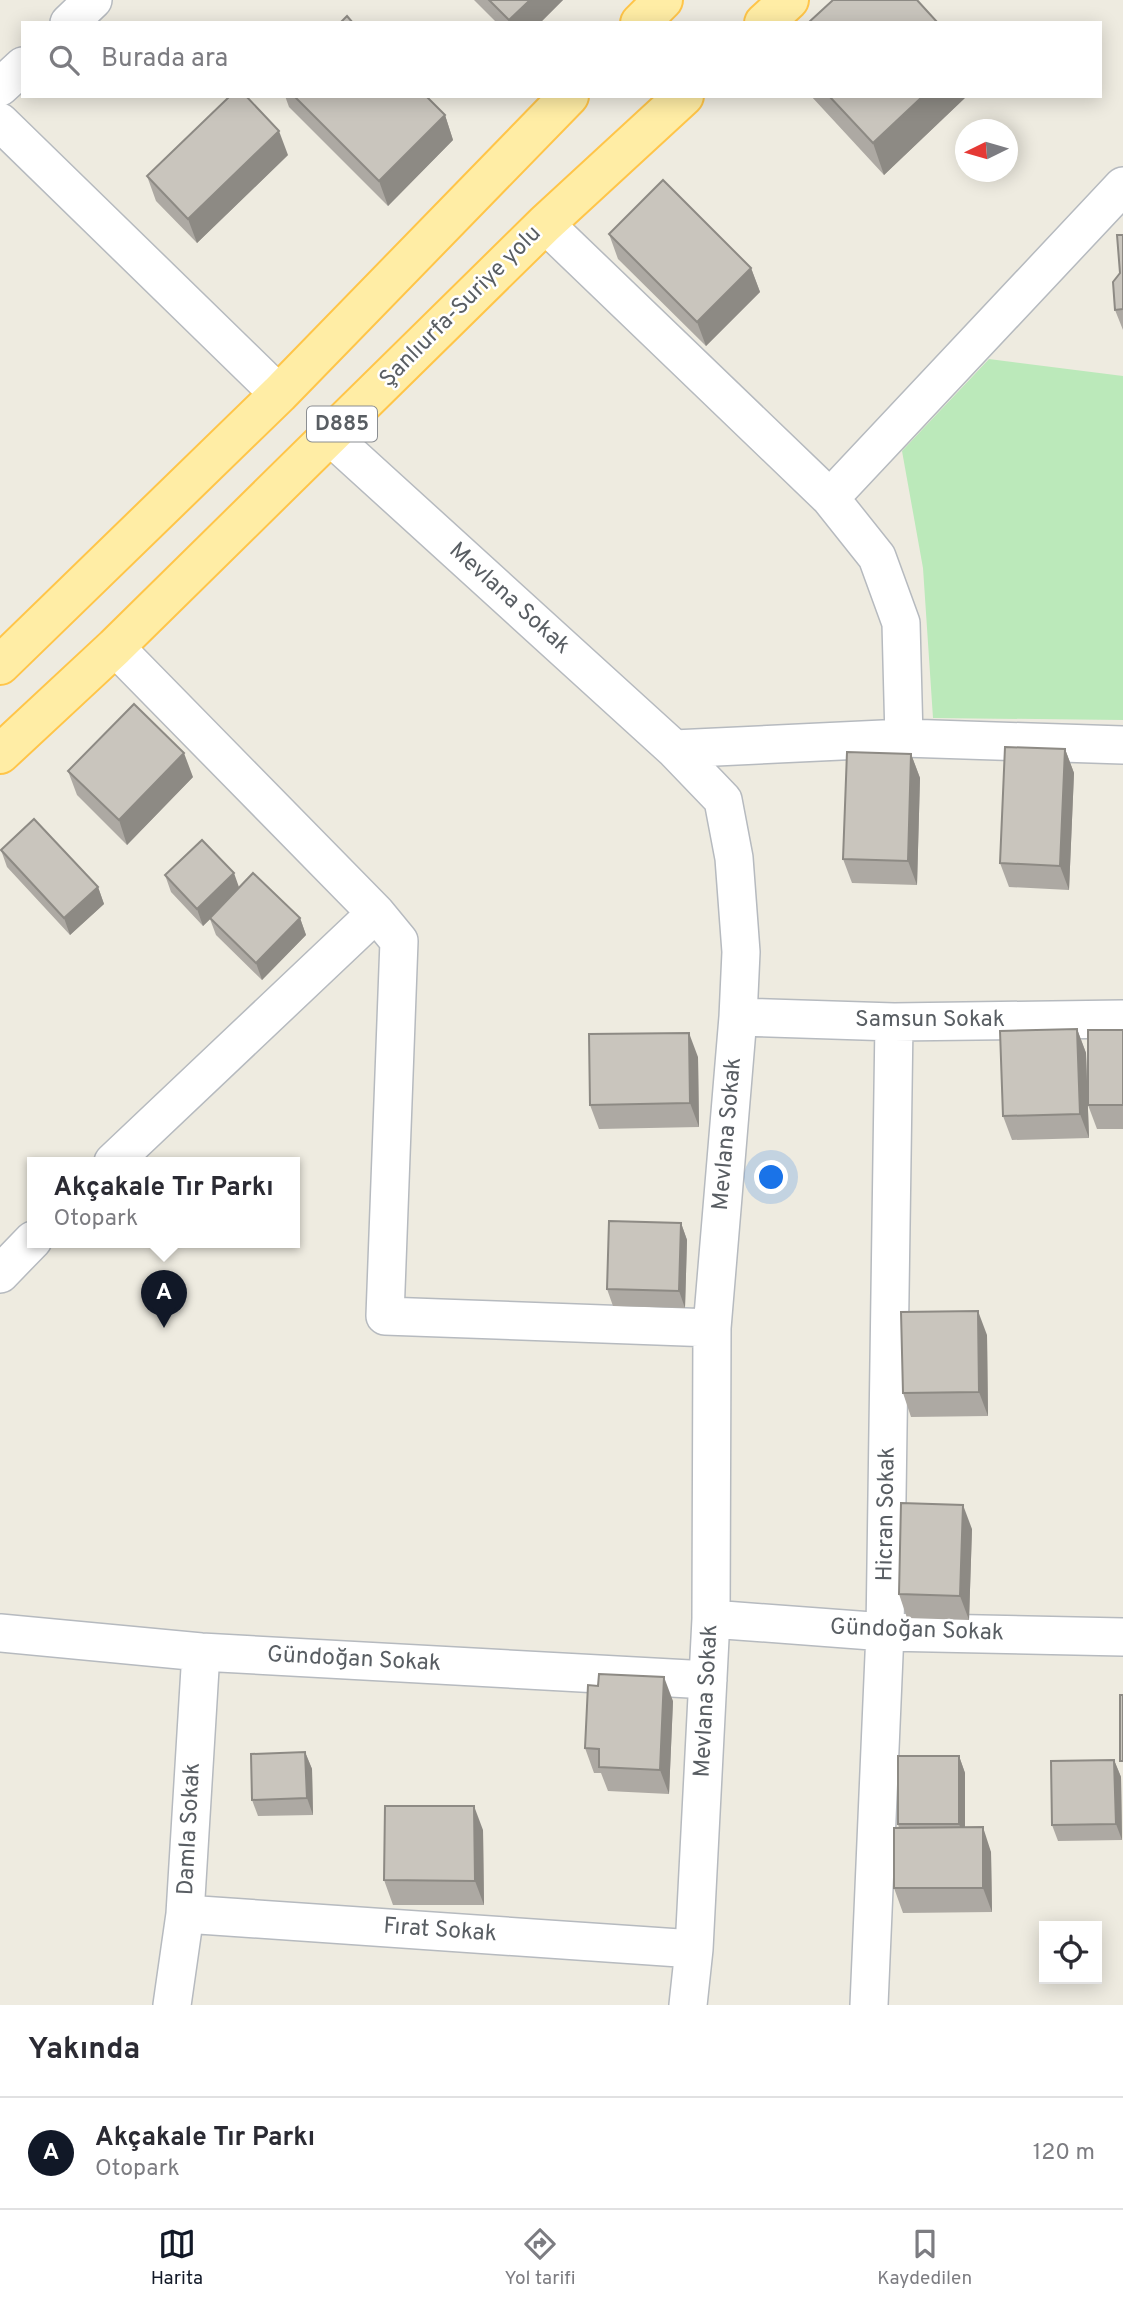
<!DOCTYPE html>
<html lang="tr">
<head>
<meta charset="utf-8">
<style>
  body { margin:0; font-family:Overpass,sans-serif; background:#f2f2f3; color:#2b2b33 }
  .controls { position:absolute; right:21px; bottom:21px; display:grid; overflow:hidden; border-radius:0px; box-shadow:0 4px 18px #0003 }
  .controls button { width:63px; height:63px; display:grid; place-items:center; padding:0; border:0; border-bottom:2px solid #e1e1e2; background:#fff; color:#2b2b33; font:35px sans-serif }
  .compass { position:absolute; left:955px; top:119px; width:63px; height:63px; border-radius:50%; background:#fff; box-shadow:0 4px 18px #0003; rotate:265deg }
  .you { position:absolute; left:772px; top:1178px; width:24px; height:24px; margin:-18px; border:5px solid #fff; border-radius:50%; background:#1a73e8; box-shadow:0 0 0 10px #1a73e833 }
  .badge { display:grid; place-items:center; width:46px; height:46px; border-radius:50%; background:#111827; color:#fff; font-size:23px; font-weight:700 }
  .pin { position:absolute; translate:-50% -58px; filter:drop-shadow(0 2px 4px #0008) }
  .pin::after { content:''; position:absolute; top:37px; width:24px; height:21px; background:inherit; clip-path:polygon(0 0,100% 0,50% 100%) }
  .popup { position:absolute; left:27px; top:1157px; width:273px; height:91px; box-sizing:border-box; display:grid; place-content:center; border-radius:0px; background:#fff; filter:drop-shadow(0 2px 5px #0005); font-size:23px; white-space:nowrap; color:#7c7c81 }
  .popup b { font-size:26px; color:#2b2b33 }
  .popup::after { content:''; position:absolute; left:50%; top:100%; margin-left:-14px; border:14px solid transparent; border-top-color:#fff }
  .list { margin:0; padding:0; list-style:none }
  h2 { display:flex; justify-content:space-between; align-items:center; height:91px; margin:0; padding:0 28px; font-size:30px }
  h2 small { font-size:23px; font-weight:400; color:#7c7c81 }
  .list li { display:grid; grid-template-columns:46px 1fr auto; gap:21px; align-items:center; box-sizing:border-box; height:112px; padding:0 28px; border-top:2px solid #e1e1e2 }
  .list b { display:block; font-size:26px; white-space:nowrap }
  .list p { margin:0; font-size:23px; white-space:nowrap; color:#7c7c81 }
  .list em { font-size:23px; font-style:normal; color:#7c7c81 }
  .icon { flex:none; width:38px; height:38px; fill:none; stroke:currentColor; stroke-width:2; stroke-linecap:round; stroke-linejoin:round }
  .map { position:relative; flex:none; width:1123px; height:2005px; overflow:hidden }
  .search { position:absolute; background:#fff; box-shadow:0 4px 18px #0003; left:21px; right:21px; top:21px; height:77px; display:flex; align-items:center; gap:18px; box-sizing:border-box; padding:0 24px; border-radius:0px; color:#7c7c81; font-size:26px }
  .sheet { height:203px; background:#fff }
  nav { display:flex; justify-content:space-around; align-items:center; box-sizing:border-box; height:98px; border-top:2px solid #e1e1e2; background:#fff; font-size:19px; color:#7c7c81 }
  nav a { display:grid; justify-items:center; gap:4px }
  nav .on { color:#111827 }
  .map>svg:first-child { display:block }
</style>
</head>
<body>
<div class="map">
<svg width="1123" height="2005" viewBox="0 0 1123 2005">
  <rect width="100%" height="100%" fill="#eeebe0"/>
  <path fill="#bbe9ba" d="M989,359L1123,376V720L933,718L923,568L902,451Z"/>
  <g fill="none" stroke-linecap="round" stroke-linejoin="round">
    <defs>
      <path id="street" d="M69,23L93,0
        M0,87L23,66
        M0,122L279,394
        M545,224L830,498L877,557L901,623L904,738
        M330,436L674,749L723,800L734,858L741,952L738,1017L712,1328L711,1619L694,1949L688,2005
        M830,498L1123,186
        M115,647L376,913L399,941L385,1316L712,1328
        M674,749L904,738L1123,745
        M738,1017L894,1022L1123,1019
        M113,1162L376,913
        M0,1274L33,1240
        M711,1619L885,1632L1123,1637
        M0,1633L201,1652L708,1680
        M185,1914L694,1949
        M172,2005L185,1914L201,1652
        M869,2005L885,1632L894,1022"/>
      <path id="primary" d="M640,23L663,0
        M764,23L789,0
        M0,665L279,394L569,96
        M0,754L115,647L545,224L684,96"/>
    </defs>
    <use href="#street" stroke="#b6babf" stroke-width="40"/>
    <use href="#primary" stroke="#ffc549" stroke-width="42"/>
    <use href="#street" stroke="#fff" stroke-width="37"/>
    <use href="#primary" stroke="#ffeda5" stroke-width="38"/>
  </g>
  <path fill="#ada9a3" d="M474,0H563L540,23H497Z
    M285,96H426L445,115L453,140L388,206L289,107Z
    M811,96H967L884,175Z
    M288,155L197,243L156,201L147,176Z
    M609,234L751,268L760,292L706,346L618,259Z
    M1123,235V330L1115,310L1120,273Z
    M1065,749L1074,773L1069,890L1009,887L1000,863Z
    M911,754L920,778L917,885L852,883L843,859Z
    M68,771L193,777L127,845L77,795Z
    M1,850L98,887L104,904L70,935L7,867Z
    M165,875L239,887L300,918L306,935L262,980L216,935L210,919L203,926L171,892Z
    M1077,1029L1086,1053L1089,1138L1012,1140L1003,1116Z
    M1123,1030V1129H1097L1088,1105Z
    M698,1057L699,1127L599,1129L590,1105Z
    M681,1223L687,1240L685,1308L613,1306L607,1289Z
    M987,1335L988,1416L911,1417L903,1393Z
    M972,1529L969,1620L907,1618L899,1594Z
    M673,1701L669,1794L608,1791L601,1773H594L585,1748Z
    M305,1752L312,1769L313,1815L258,1816L252,1800Z
    M959,1756L965,1773V1828L991,1852L992,1912L903,1913L894,1888L899,1828L898,1824Z
    M1114,1760L1121,1777L1122,1840L1058,1841L1052,1825Z
    M483,1830L484,1905H393L384,1880Z"/>
  <path fill="#8d8a84" d="M530,0H563L540,23H510L509,20Z
    M923,96H967L884,175L873,143Z
    M445,115L453,140L388,206L379,181Z
    M279,131L288,155L197,243L188,219Z
    M751,268L760,292L706,346L697,322Z
    M1065,749L1074,773L1069,890L1060,866Z
    M184,753L193,777L127,845L119,820Z
    M911,754L920,778L917,885L908,861Z
    M234,873L240,890L203,926L197,909Z
    M98,887L104,904L70,935L64,918Z
    M300,918L306,935L262,980L256,963Z
    M1077,1029L1086,1053L1089,1138L1080,1114Z
    M689,1033L698,1057L699,1127L690,1103Z
    M681,1223L687,1240L685,1308L679,1291Z
    M978,1311L987,1335L988,1416L979,1392Z
    M963,1505L972,1529L969,1620L960,1596Z
    M664,1677L673,1701L669,1794L660,1770Z
    M305,1752L312,1769L313,1815L307,1798Z
    M959,1756L965,1773V1841L959,1824Z
    M1114,1760L1121,1777L1122,1840L1116,1824Z
    M474,1806L483,1830L484,1905L475,1881Z
    M983,1827L991,1852L992,1912L983,1888Z"/>
  <path fill="#c9c5bd" stroke="#8d8a84" stroke-width="2" d="M489,0H530L509,20Z
    M833,0H917L938,23H808Z
    M347,16L353,23H340Z
    M230,96H246L279,131L188,219L147,176Z
    M294,96H426L445,115L379,181Z
    M829,96H923L873,143Z
    M663,180L751,268L697,322L609,234Z
    M1117,235H1123V309L1115,310L1113,282L1120,273Z
    M134,704L184,753L119,820L68,771Z
    M1005,747L1065,749L1060,866L1000,863Z
    M847,752L911,754L908,861L843,859Z
    M34,819L98,887L64,918L1,850Z
    M202,840L234,873L197,909L165,875Z
    M253,873L300,918L256,963L210,918Z
    M1077,1029L1080,1114L1003,1116L1000,1031Z
    M1088,1030H1123V1105H1088Z
    M689,1033L690,1103L590,1105L589,1034Z
    M609,1221L681,1223L679,1291L607,1289Z
    M978,1311L979,1392L903,1393L901,1312Z
    M901,1503L963,1505L960,1596L899,1594Z
    M599,1674L664,1677L660,1770L599,1767V1749L585,1748L588,1685L598,1686Z
    M1120,1695H1123V1761H1120Z
    M305,1752L307,1798L252,1800L251,1754Z
    M898,1756H959V1824H898Z
    M1114,1760L1116,1824L1052,1825L1051,1761Z
    M385,1806H474L475,1881L384,1880Z
    M983,1827V1888H894V1828Z"/>
  <g text-anchor="middle" dominant-baseline="central" stroke-width="5" stroke-linejoin="round" paint-order="stroke">
    <rect fill="#fff" stroke="#8b8e92" stroke-width="2" x="307" y="406.5" width="70" height="35" rx="5"/>
    <g font-size="21" font-weight="bold" fill="#595e63">
      <text x="342" y="424">D885</text>
    </g>
    <g font-size="23" fill="#595e63" stroke="#fff">
      <text transform="translate(461 307) rotate(-45)">Şanlıurfa-Suriye yolu</text>
      <text transform="translate(509 599) rotate(42)">Mevlana Sokak</text>
      <text x="930" y="1020">Samsun Sokak</text>
      <text transform="translate(728 1134) rotate(-85)">Mevlana Sokak</text>
      <text transform="translate(887 1514) rotate(-89)">Hicran Sokak</text>
      <text transform="translate(917 1631) rotate(2)">Gündoğan Sokak</text>
      <text transform="translate(354 1660) rotate(3)">Gündoğan Sokak</text>
      <text transform="translate(707 1701) rotate(-87)">Mevlana Sokak</text>
      <text transform="translate(190 1829) rotate(-87)">Damla Sokak</text>
      <text transform="translate(440 1931) rotate(4)">Fırat Sokak</text>
    </g>
  </g>
</svg>
<div class="controls">
<button><svg class="icon" aria-label="locate" viewBox="0 0 24 24"><circle cx="12" cy="12" r="6"/><path d="M12 2v4M12 18v4M2 12h4M18 12h4"/></svg></button>
</div>
<svg class="compass" viewBox="-18 -18 36 36"><path d="M0-13l5 13h-10z" fill="#e53935"/><path d="M0 13l5-13h-10z" fill="#7c7c81"/></svg>
<div class="you"></div>
<div class="pin badge" style="left:164px;top:1328px">A</div>
<div class="popup"><b>Akçakale Tır Parkı</b>Otopark</div>
<div class="search"><svg class="icon" aria-label="search" viewBox="0 0 24 24"><circle cx="10" cy="10" r="6"/><path d="M15 15l6 6"/></svg>Burada ara</div>
</div>
<section class="sheet">
<h2>Yakında<small></small></h2>
<ul class="list">
<li><span class="badge">A</span><div><b>Akçakale Tır Parkı</b><p>Otopark</p></div><em>120 m</em></li>
</ul>
</section>
<nav>
<a class="on"><svg class="icon" aria-label="map" viewBox="0 0 24 24"><path d="M3 6l6-2 6 2 6-2v14l-6 2-6-2-6 2zM9 4v14M15 6v14"/></svg>Harita</a>
<a><svg class="icon" aria-label="directions" viewBox="0 0 24 24"><path d="M12 3l9 9-9 9-9-9zM9 14v-3h6M13 9l2 2-2 2"/></svg>Yol tarifi</a>
<a><svg class="icon" aria-label="saved" viewBox="0 0 24 24"><path d="M7 4h10v16l-5-4-5 4z"/></svg>Kaydedilen</a>
</nav>
</body>
</html>
